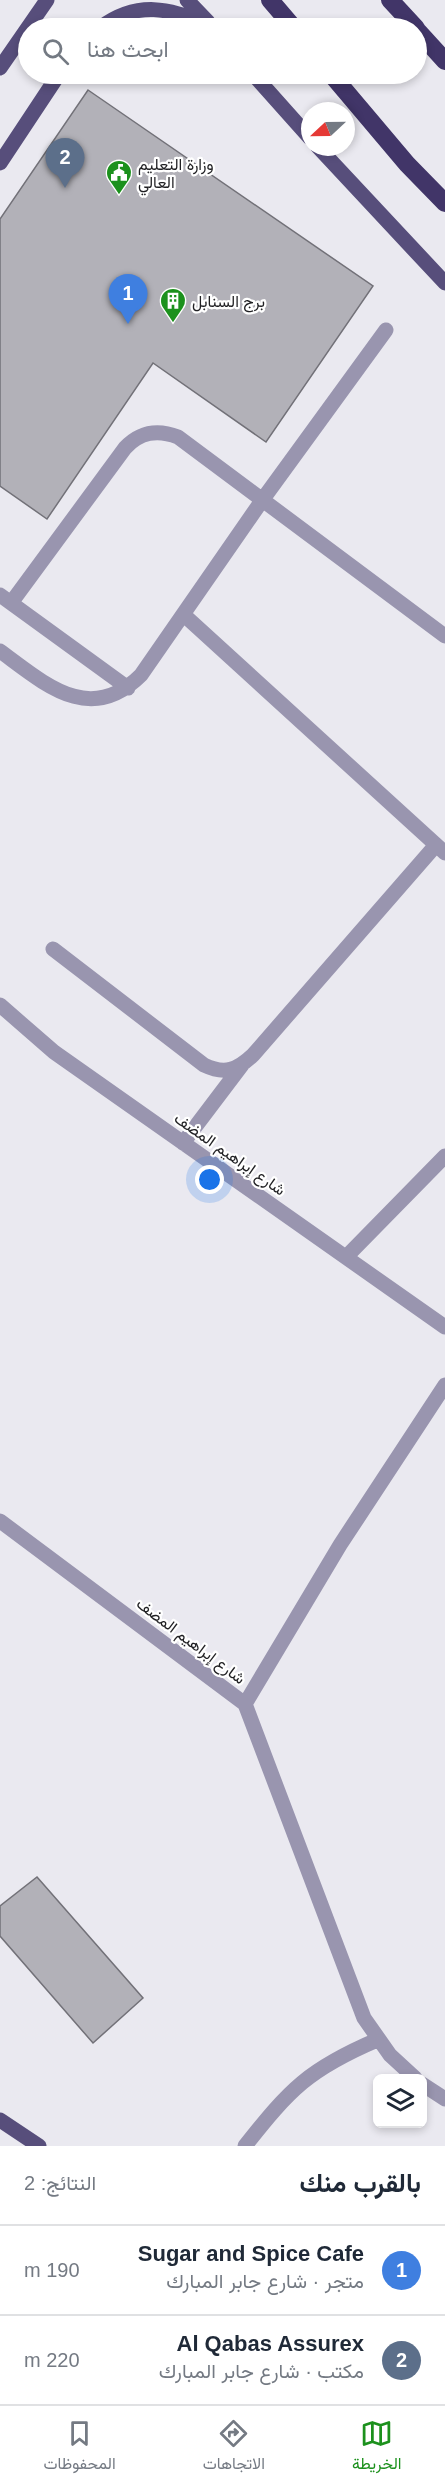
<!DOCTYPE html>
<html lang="ar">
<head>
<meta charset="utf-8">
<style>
  body { margin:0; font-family:Arial,Vazirmatn,sans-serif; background:#f6f6f7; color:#1f2937; direction:rtl }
  .controls { position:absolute; right:18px; bottom:18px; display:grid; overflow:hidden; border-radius:9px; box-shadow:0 3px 9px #0003 }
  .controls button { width:54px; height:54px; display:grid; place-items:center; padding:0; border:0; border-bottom:2px solid #e0e1e3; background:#fff; color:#1f2937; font:30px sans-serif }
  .compass { position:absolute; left:301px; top:102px; width:54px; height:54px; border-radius:50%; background:#fff; box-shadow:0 3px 9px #0003; rotate:248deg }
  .you { position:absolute; left:210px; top:1180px; width:21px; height:21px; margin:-15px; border:4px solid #fff; border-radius:50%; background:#1a73e8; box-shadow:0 0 0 9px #1a73e833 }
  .badge { display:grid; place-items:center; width:39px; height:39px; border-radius:50%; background:#1c911d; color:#fff; font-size:20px; font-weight:700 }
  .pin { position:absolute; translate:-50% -50px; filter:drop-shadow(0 2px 3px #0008) }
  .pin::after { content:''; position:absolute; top:32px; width:21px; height:18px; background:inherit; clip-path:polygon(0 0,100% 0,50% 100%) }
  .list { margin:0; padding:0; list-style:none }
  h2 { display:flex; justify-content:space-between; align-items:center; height:78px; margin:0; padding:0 24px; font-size:26px }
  h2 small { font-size:20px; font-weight:400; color:#747a83 }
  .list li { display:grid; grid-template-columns:39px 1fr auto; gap:18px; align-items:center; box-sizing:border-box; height:90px; padding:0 24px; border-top:2px solid #e0e1e3 }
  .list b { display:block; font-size:22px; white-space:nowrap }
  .list p { margin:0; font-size:20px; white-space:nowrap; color:#747a83 }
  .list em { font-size:20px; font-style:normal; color:#747a83 }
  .icon { flex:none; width:33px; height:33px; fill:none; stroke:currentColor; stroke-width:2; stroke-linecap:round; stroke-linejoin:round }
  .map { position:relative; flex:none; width:445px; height:2146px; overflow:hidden; direction:ltr }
  .search { position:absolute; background:#fff; box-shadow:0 3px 9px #0003; left:18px; right:18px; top:18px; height:66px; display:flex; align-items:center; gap:15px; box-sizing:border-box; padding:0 21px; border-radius:33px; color:#747a83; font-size:22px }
  .sheet { height:258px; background:#fff }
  nav { display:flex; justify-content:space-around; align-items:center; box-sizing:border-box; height:84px; border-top:2px solid #e0e1e3; background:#fff; font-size:16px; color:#747a83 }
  nav a { display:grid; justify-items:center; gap:3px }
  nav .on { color:#1c911d }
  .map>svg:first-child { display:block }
</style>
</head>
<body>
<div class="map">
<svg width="445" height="2146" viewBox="0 0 445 2146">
  <rect width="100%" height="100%" fill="#eae9f0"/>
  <path fill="#b2b1b8" stroke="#727178" stroke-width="1.5" d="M88,90L373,286L266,442L153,363L47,519L0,486V219Z
    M37,1877L143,1998L93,2043L0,1936V1906Z"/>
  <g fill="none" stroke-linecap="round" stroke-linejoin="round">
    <path stroke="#9995af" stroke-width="15" d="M0,595L128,688
      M11,603L125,448C140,432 157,429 178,437L445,636
      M184,615L445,853
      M0,651C45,684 90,726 141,675L263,499L386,330
      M53,949L204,1065C225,1075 237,1070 253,1055L436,845
      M0,1005L54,1052L445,1327
      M183,1143L242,1065
      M346,1257L445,1156
      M0,1521L245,1704
      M415,2078L390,2055L364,2018L245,1704L340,1545L445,1385
      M422,2084L445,2099
      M245,2146C290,2089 309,2069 377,2040"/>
    <path stroke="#574e7b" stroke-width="15" d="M187,0L208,22
      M100,28C137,0 170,8 210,25
      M0,68L47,0
      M253,74L310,138
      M318,147L445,283
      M0,163L59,74
      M0,2120L39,2146"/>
    <path stroke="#413568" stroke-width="18" d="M270,0L294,28
      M390,0L416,28
      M416,29L445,61
      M331,74L407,164L445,203"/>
  </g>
  <defs>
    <symbol id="civic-pin" viewBox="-11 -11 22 30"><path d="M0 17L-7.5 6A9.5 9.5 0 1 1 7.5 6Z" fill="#1c911d" stroke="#fff"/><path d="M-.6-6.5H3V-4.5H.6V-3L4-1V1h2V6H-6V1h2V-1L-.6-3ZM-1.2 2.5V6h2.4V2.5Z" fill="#fff"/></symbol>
    <symbol id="building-pin" viewBox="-11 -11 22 30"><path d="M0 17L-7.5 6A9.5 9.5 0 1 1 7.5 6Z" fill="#1c911d" stroke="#fff"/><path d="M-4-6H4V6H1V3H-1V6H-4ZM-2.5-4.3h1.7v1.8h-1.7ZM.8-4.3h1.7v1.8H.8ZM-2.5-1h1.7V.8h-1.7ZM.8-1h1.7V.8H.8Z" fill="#fff"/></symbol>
  </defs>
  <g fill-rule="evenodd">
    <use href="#civic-pin" x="104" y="158" width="30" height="40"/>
    <use href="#building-pin" x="158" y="286" width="30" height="40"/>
  </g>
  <g text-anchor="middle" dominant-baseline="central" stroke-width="4.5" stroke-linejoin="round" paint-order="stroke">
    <g font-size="16" fill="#1f1f22" stroke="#fff" text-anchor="start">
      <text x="138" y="164">وزارة التعليم<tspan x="138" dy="18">العالي</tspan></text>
      <text x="192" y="301">برج السنابل</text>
    </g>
    <g font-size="16" fill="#1f1f22" stroke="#fff">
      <text transform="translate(230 1154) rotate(35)">شارع إبراهيم المضف</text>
      <text transform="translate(191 1641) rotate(37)">شارع إبراهيم المضف</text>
    </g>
  </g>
</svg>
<div class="controls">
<button><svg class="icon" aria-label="layers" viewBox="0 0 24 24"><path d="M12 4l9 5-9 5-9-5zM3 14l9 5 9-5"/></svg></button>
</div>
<svg class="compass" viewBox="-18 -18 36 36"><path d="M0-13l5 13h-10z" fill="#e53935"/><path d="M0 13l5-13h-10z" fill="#747a83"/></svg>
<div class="you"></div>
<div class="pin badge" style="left:128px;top:324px;background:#3f7fe0">1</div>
<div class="pin badge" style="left:65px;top:188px;background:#5c6f8a">2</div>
<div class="search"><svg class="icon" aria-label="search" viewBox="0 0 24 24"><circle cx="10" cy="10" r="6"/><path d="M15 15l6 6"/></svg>ابحث هنا</div>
</div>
<section class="sheet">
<h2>بالقرب منك<small>النتائج: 2</small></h2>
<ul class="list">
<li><span class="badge" style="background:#3f7fe0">1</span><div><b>Sugar and Spice Cafe</b><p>متجر · شارع جابر المبارك</p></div><em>190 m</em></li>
<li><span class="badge" style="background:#5c6f8a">2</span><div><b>Al Qabas Assurex</b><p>مكتب · شارع جابر المبارك</p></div><em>220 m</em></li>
</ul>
</section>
<nav>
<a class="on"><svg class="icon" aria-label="map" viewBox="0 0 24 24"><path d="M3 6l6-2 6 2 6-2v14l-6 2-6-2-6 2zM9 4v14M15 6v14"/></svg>الخريطة</a>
<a><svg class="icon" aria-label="directions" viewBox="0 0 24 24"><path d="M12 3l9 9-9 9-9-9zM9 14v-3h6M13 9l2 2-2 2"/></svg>الاتجاهات</a>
<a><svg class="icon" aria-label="saved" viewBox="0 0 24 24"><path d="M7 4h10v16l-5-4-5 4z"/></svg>المحفوظات</a>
</nav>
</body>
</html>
